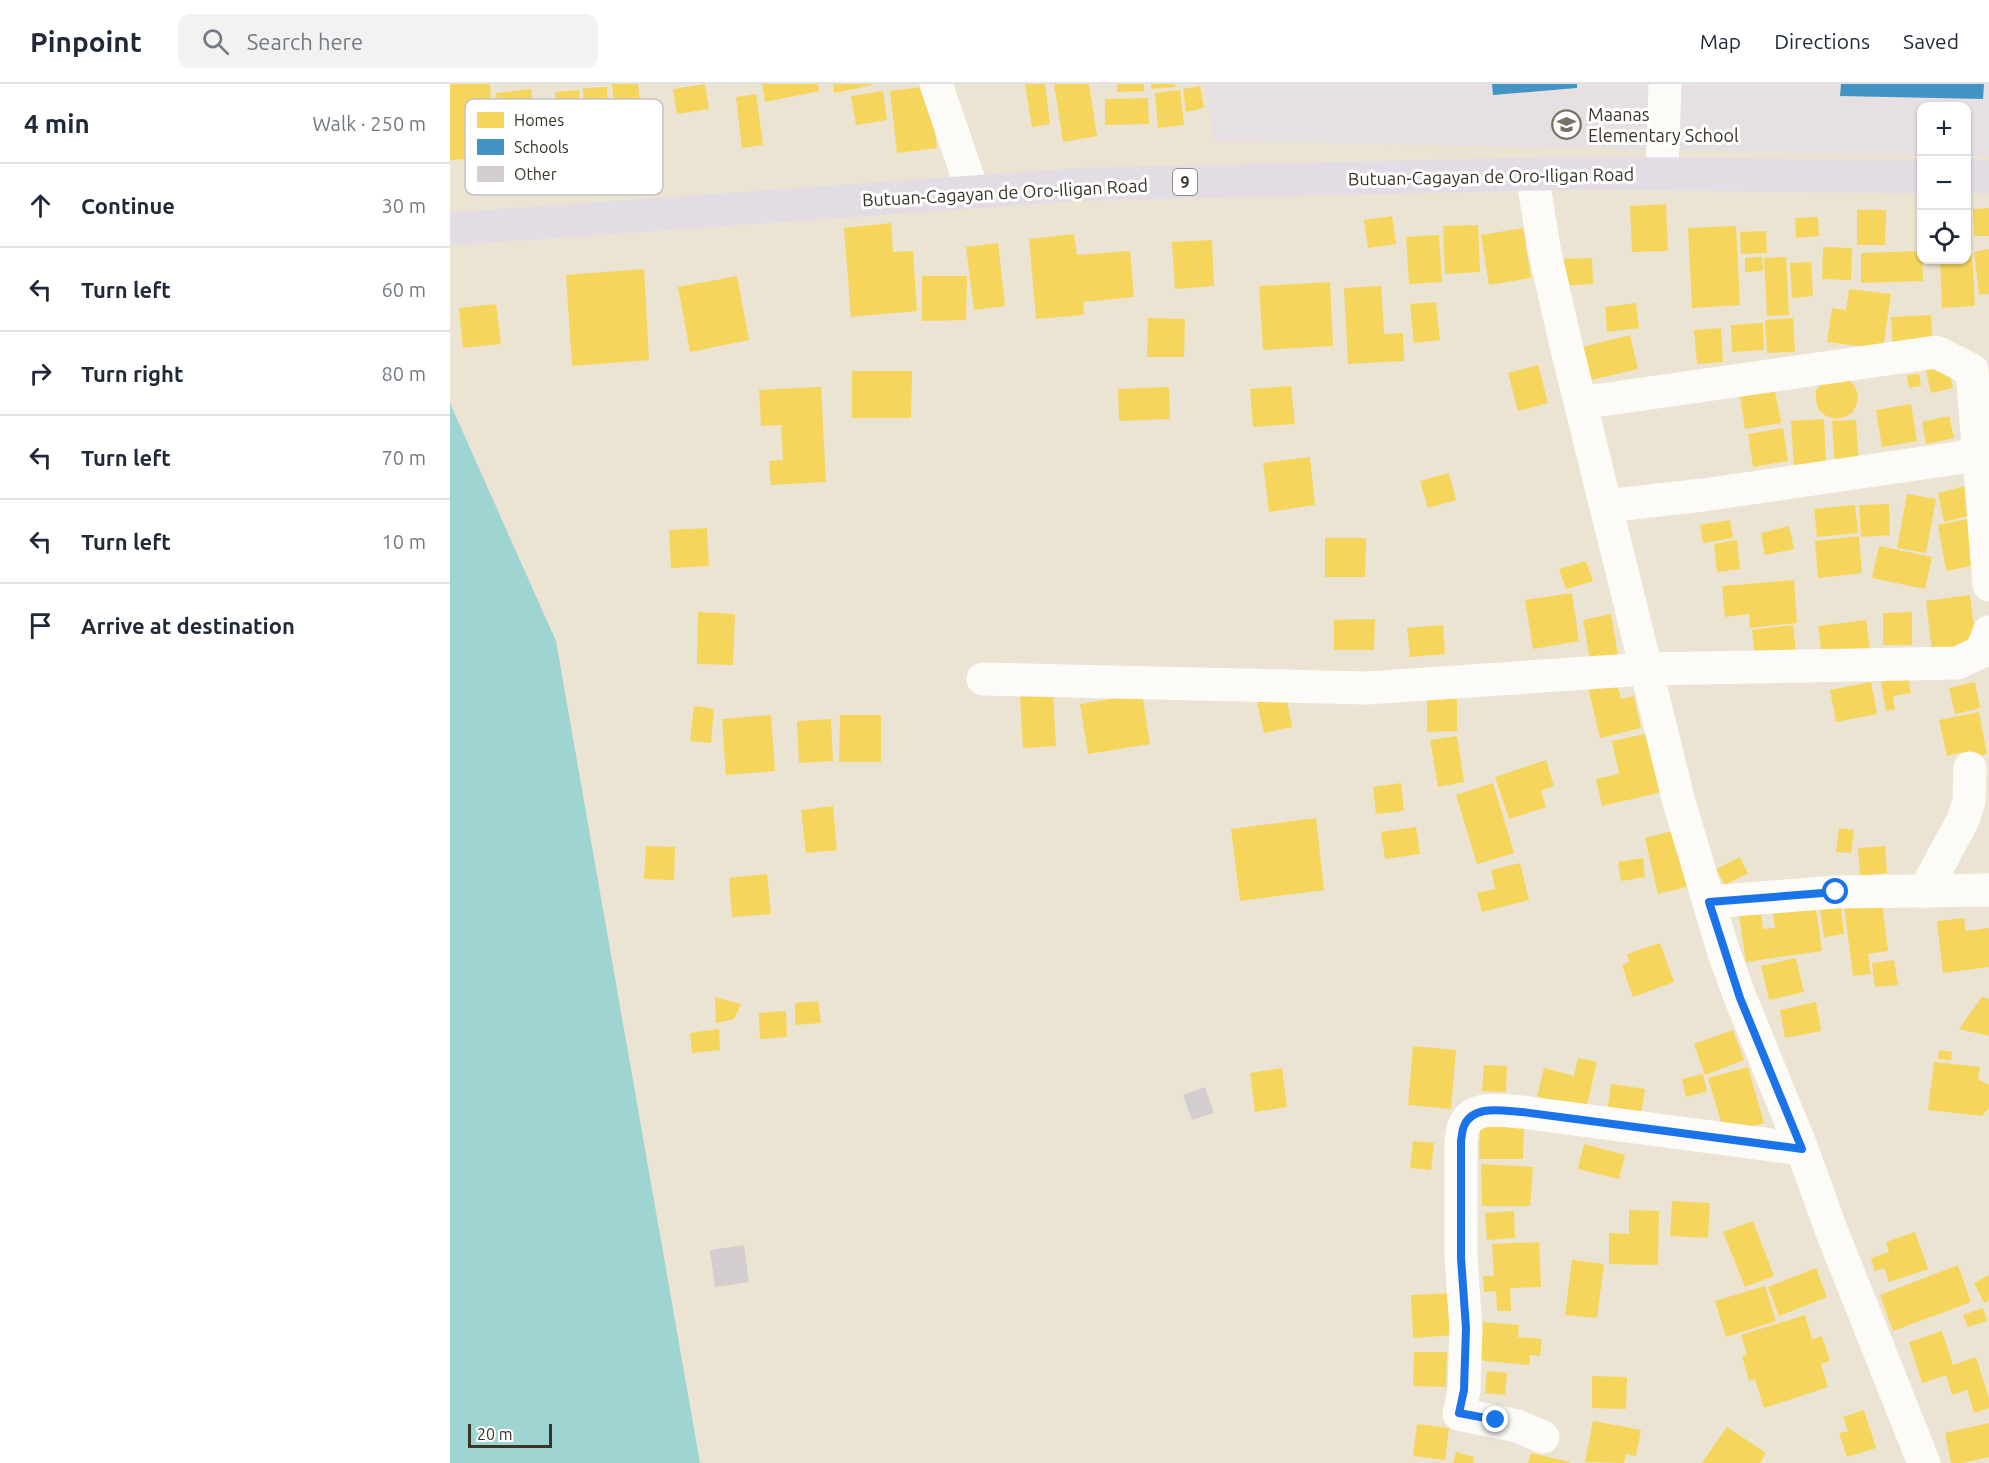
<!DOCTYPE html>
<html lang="en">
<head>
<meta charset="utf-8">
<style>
  body { margin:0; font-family:Ubuntu,sans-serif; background:#f2f2f3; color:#1f2937 }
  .controls { position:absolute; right:18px; top:18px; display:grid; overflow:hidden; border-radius:12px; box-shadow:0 2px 4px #0004 }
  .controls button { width:54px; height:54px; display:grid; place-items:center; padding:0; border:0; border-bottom:2px solid #e0e1e3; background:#fff; color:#1f2937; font:30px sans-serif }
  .scale { position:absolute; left:18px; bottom:15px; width:84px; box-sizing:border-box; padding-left:6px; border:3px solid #3a3528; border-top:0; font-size:16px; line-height:21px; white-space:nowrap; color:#3a3528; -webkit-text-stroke:4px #fff; paint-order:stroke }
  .stop { position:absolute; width:18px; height:18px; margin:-14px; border:4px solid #1a73e8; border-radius:50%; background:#fff }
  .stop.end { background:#1a73e8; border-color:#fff; box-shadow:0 2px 6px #0008 }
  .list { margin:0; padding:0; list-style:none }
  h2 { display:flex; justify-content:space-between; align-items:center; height:78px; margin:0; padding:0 24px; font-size:26px }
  h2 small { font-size:20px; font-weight:400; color:#747a83 }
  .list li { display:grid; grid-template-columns:39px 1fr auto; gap:18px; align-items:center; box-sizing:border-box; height:84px; padding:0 24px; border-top:2px solid #e0e1e3 }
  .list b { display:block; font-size:22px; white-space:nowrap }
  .list em { font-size:20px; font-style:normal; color:#747a83 }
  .icon { flex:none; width:33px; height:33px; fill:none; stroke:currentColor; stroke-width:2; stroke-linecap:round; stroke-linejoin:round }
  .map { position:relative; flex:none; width:1539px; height:1379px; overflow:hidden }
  header { display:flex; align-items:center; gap:36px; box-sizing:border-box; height:84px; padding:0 30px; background:#fff; border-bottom:2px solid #e0e1e3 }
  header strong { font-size:28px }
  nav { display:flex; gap:33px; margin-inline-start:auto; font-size:21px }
  .search { width:420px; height:54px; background:#f2f2f3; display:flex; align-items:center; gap:15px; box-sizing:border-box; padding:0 21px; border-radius:12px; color:#747a83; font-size:22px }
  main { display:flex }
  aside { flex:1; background:#fff }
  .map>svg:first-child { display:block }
</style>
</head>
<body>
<header>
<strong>Pinpoint</strong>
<div class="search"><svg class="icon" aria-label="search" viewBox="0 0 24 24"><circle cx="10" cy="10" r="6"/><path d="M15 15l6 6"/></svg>Search here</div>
<nav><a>Map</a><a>Directions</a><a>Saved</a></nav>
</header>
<main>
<aside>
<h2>4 min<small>Walk · 250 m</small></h2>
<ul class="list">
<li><svg class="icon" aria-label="ahead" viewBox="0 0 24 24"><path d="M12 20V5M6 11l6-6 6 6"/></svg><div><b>Continue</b></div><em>30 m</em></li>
<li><svg class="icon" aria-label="left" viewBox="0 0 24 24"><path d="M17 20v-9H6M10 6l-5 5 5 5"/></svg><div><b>Turn left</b></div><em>60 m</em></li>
<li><svg class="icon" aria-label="right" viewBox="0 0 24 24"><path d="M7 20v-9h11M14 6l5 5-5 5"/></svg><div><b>Turn right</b></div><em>80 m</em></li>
<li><svg class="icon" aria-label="left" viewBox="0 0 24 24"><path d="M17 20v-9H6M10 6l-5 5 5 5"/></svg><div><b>Turn left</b></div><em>70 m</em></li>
<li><svg class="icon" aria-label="left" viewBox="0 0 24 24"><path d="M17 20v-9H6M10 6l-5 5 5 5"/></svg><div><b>Turn left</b></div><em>10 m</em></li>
<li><svg class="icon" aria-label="arrive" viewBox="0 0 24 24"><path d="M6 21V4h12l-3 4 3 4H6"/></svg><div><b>Arrive at destination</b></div></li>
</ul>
</aside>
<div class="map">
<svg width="1539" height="1379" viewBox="0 0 1539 1379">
  <rect width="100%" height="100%" fill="#ece4d2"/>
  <path fill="#e7e0e3" d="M755,0H1539V73L1517,72L1516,22H1472L1471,71L764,57Z"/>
  <path fill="#9ed5d3" d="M0,319L106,557L250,1379H0Z"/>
  <path fill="#f6d55c" d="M0,0H40L44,73L0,76Z
    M162,0H188L192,39L166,41Z
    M255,0L259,25L227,30L223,5Z
    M312,0H368L369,7L315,18Z
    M383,0H422V1L384,9Z
    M575,0H595L600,40L582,43Z
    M604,0H639L647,52L613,58Z
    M667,0H694V7L667,8Z
    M701,0H725V3L701,5Z
    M479,2L487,64L447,69L440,7Z
    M750,2L754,24L736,28L733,5Z
    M157,3L158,37L134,38L133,4Z
    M81,5L85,37L50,41L46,9Z
    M129,6L131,45L106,46L105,8Z
    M730,6L734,41L708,44L705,9Z
    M433,7L437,36L406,41L401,12Z
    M306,10L313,61L292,64L286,13Z
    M698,14L699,40L655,41V15Z
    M1216,120L1218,167L1182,168L1180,122Z
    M1539,124V152H1524L1523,125Z
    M1407,126H1436L1435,161H1407Z
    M942,132L946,160L918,164L914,136Z
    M1368,133L1369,152L1346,154L1345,134Z
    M441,139L443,168L463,167L467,227L401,233L394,144Z
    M1028,141L1030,188L995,190L993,142Z
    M1286,142L1290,221L1242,224L1238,144Z
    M1073,144L1081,194L1039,201L1031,151Z
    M1316,147L1317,169L1291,170L1290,148Z
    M624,150L627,171L680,167L684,213L633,218L634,231L586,235L579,155Z
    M989,151L992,198L959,200L956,153Z
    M762,156L764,202L725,205L722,158Z
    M548,159L555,222L524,226L516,163Z
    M1373,163L1402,164L1401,196L1372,195Z
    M1539,165V210L1529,211L1524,168Z
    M1472,167L1473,197L1411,199V169Z
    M1516,170H1522L1525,222L1492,224L1490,176H1516Z
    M1312,173L1313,187L1295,188V174Z
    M1336,173L1339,231L1317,232L1314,174Z
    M1142,174L1143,200L1109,202L1108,175Z
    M1361,178L1363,212L1342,214L1340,179Z
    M194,185L199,276L122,282L116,191Z
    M287,192L299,256L240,268L228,203Z
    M472,192H517L516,236L472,237Z
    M880,198L883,262L813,266L809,202Z
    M931,202L934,250L953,249L954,277L898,280L894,204Z
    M1399,205L1441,210L1433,265L1377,258L1382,224L1396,226Z
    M986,218L990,256L964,259L960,220Z
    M1186,219L1189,244L1157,248L1155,223Z
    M46,220L51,260L13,264L9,224Z
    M1481,231L1483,267L1443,269L1441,233Z
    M698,234L735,235L734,273H697Z
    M1343,234L1345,268L1317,269L1315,236Z
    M1313,239L1314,266L1282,268L1281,241Z
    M1271,244L1273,278L1247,280L1244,246Z
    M1180,251L1188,285L1141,296L1133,263Z
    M1497,278L1503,304L1481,309L1475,283Z
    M1088,281L1098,319L1068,327L1058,289Z
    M402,287H462L461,334H402Z
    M1469,290L1471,302L1459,304L1457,291Z
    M1397,295L1404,301L1408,310L1407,319L1403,328L1395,333L1385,335L1376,332L1369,326L1366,317V307L1371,299Z
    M841,302L845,340L803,343L800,305Z
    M371,303L376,398L321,401L319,377L333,376L331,341L311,342L309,306Z
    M719,303L720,335L669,337L668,305Z
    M1325,306L1331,339L1295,345L1290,312Z
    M1461,320L1467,357L1432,363L1426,326Z
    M1499,332L1504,354L1476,360L1472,338Z
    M1374,335L1376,381L1344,383L1341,337Z
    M1406,336L1409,382L1385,383L1382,337Z
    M1333,344L1338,377L1303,383L1298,350Z
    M860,373L865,421L819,428L813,379Z
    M999,389L1006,416L978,424L970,397Z
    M1516,402L1522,431L1494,438L1488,409Z
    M1457,410L1486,415L1476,469L1447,464Z
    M1439,420L1440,451L1411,453L1409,421Z
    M1405,421L1408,449L1367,453L1364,425Z
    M1527,433L1535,479L1496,487L1488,441Z
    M1280,436L1283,454L1253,459L1250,441Z
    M1339,442L1344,465L1315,471L1311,449Z
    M257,444L259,482L221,484L219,446Z
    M1409,452L1412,489L1368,494L1365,457Z
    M875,454H916L915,493H875Z
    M1287,456L1290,485L1267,488L1264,460Z
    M1429,462L1482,473L1475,505L1422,494Z
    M1136,477L1143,497L1116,505L1109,485Z
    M1344,496L1347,539L1300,544L1299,530L1275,533L1272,502Z
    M1122,509L1129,557L1083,565L1075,516Z
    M1520,511L1526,561L1482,567L1476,517Z
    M248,528L285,530L283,581L247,580Z
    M1462,528V561H1433V529Z
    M1161,530L1168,571L1140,576L1133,536Z
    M925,535L924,566H884V536Z
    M1416,536L1421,573L1373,579L1368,542Z
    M993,541L995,570L960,573L957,544Z
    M1343,541L1347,576L1306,582L1302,546Z
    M1458,593L1461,609L1443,612L1445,625L1436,627L1431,598Z
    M1166,596L1171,615L1184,612L1191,644L1150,654L1138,603Z
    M1421,598L1427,630L1386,638L1380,606Z
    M1525,598L1530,624L1505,630L1499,604Z
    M603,610L606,662L573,664L570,612Z
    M692,610L700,660L638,670L630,620Z
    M836,611L842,643L814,649L807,618Z
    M977,615H1007V647L977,648Z
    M244,622L264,625L261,659L240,657Z
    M1529,628L1537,670L1515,675L1513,668L1497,672L1489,636Z
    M321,631L325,687L276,691L272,635Z
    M390,631H431V678H389Z
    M381,635L383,677L349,679L347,637Z
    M1199,649L1212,708L1152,722L1146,695L1169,690L1162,657Z
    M1007,652L1014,698L988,703L980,656Z
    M1096,676L1104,702L1091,707L1096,723L1059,735L1045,693Z
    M951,699L954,727L926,730L923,703Z
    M1043,699L1064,769L1027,780L1006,711Z
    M383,722L387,766L356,769L351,726Z
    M866,734L874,806L790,817L781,745Z
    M966,743L970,770L935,775L931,748Z
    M1389,744L1404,746L1401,769L1386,768Z
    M1226,746L1240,802L1208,810L1195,754Z
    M196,762L225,763L224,796L194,795Z
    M1435,762L1437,789L1410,792L1408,764Z
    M1290,773L1298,789L1275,801L1266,785Z
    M1193,774L1195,793L1171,797L1168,778Z
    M1070,779L1079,816L1032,828L1027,809L1045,805L1041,786Z
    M317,790L321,830L282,833L279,794Z
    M1390,816L1394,850L1374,853L1369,818Z
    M1365,817L1372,867L1296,878L1288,825L1310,822L1313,845L1325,844L1322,823Z
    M1432,818L1438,867L1418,870L1421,890L1403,892L1394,823Z
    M1514,834L1516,847L1539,844V883L1493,889L1487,837Z
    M1210,859L1224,898L1183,913L1172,881L1179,878L1177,870Z
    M1346,874L1354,908L1319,916L1311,882Z
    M1444,876L1448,901L1425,903L1422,879Z
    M265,913L291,920L284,935L266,939Z
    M1532,913L1539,915V952L1509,945Z
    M368,917L371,939L345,941V919Z
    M1366,918L1371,947L1335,954L1330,926Z
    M336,927L337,953L310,955L309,929Z
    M269,945L270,966L242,969L240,949Z
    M1283,946L1294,976L1255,991L1244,960Z
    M963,962L1006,966L1001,1025L958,1021Z
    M1489,966L1502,968L1501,976L1488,975Z
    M1128,974L1147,978L1136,1025L1087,1013L1094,984L1124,992Z
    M1484,978L1530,983L1528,995L1539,1001V1024L1532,1032L1478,1026Z
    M1034,981L1057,982L1056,1008L1032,1007Z
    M1298,983L1314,1039L1275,1051L1258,994Z
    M832,984L837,1023L805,1028L800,989Z
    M1253,990L1257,1007L1236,1013L1232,995Z
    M1161,1000L1195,1005L1190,1034L1157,1029Z
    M1030,1042L1074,1043L1073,1075H1029Z
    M963,1057L984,1059L981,1086L960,1084Z
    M1134,1060L1175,1071L1169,1095L1128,1085Z
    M1031,1080L1083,1083L1080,1122H1032Z
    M1222,1117L1260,1119L1258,1154L1220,1152Z
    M1179,1126L1209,1127L1208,1181L1159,1180V1149L1179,1150Z
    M1064,1127L1065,1154L1037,1156L1035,1129Z
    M1303,1137L1324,1192L1295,1203L1273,1148Z
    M1465,1148L1478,1185L1439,1198L1434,1184L1425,1187L1421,1174L1439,1168L1436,1158Z
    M1089,1158L1091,1203L1060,1204L1061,1227H1047L1046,1207L1034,1208L1033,1192H1044L1042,1160Z
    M1122,1176L1154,1180L1147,1234L1115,1231Z
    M1508,1181L1521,1218L1443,1247L1430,1211Z
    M1366,1184L1377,1213L1329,1232L1318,1203Z
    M1539,1191V1216L1534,1219L1524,1199Z
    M1315,1202L1326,1237L1276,1253L1265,1217Z
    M1002,1209L1004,1251L963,1254L961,1211Z
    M1533,1224L1537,1237L1518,1243L1513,1231Z
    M1355,1231L1362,1255L1372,1252L1380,1277L1371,1280L1378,1303L1314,1324L1305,1295L1299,1297L1292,1272L1297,1271L1291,1251Z
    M1030,1238L1069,1241L1068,1253L1092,1255L1090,1272L1080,1271L1079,1281L1026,1276Z
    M1492,1247L1503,1281L1526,1273L1539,1314V1324L1524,1329L1517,1306L1502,1311L1496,1291L1472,1299L1459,1258Z
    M964,1268H997L996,1303L963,1302Z
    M1037,1287L1057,1289L1055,1311L1035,1309Z
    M1142,1292L1177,1293L1176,1325L1142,1324Z
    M1414,1326L1426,1364L1397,1373L1389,1349L1398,1347L1393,1333Z
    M1143,1337L1191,1346L1186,1372L1176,1370L1174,1379L1135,1378Z
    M1539,1339V1373L1512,1379H1501L1495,1349Z
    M967,1340L999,1344L995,1376L963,1372Z
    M1277,1343L1316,1369L1310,1379H1252Z
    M1006,1368L1024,1373L1023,1379H1003Z
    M1081,1369L1119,1378V1379H1078Z"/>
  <path fill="#4393c3" d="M1042,0H1127V4L1043,11Z
    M1391,0H1534L1533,15L1390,12Z"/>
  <path fill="#d3cdd0" d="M755,1003L764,1029L742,1036L733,1011Z
    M294,1161L299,1198L265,1203L260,1166Z"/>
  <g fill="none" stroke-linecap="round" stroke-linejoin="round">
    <path stroke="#fcfbf8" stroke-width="33" d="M486,0L523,108
      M1212,89L1215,0
      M1082,90L1094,164L1115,257L1229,718L1274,869L1290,913L1352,1065L1382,1148L1474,1379
      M1130,319L1486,268L1522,286L1539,501
      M1156,422L1253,411L1528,371
      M533,595L917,604L1196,585L1507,579L1531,568L1539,548
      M1474,808L1513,736L1519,717L1520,684
      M1259,818L1386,808L1539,806
      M1093,1353L1067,1342L1009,1330L1014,1306L1016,1244L1011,1174V1057C1012,1052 1012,1046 1014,1042C1023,1020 1053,1027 1072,1028L1352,1065"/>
    <path stroke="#e4dce5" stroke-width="33" d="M1516,93H1539
      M0,145L635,100L1135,89L1472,93"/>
  </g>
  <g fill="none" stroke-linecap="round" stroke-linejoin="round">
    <path stroke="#1a73e8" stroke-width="8" d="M1046,1336L1009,1329L1014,1306L1016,1244L1011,1174V1057C1012,1052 1012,1046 1014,1042C1023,1020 1053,1027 1072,1028L1352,1065L1290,914L1259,818L1386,808"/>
  </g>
  <defs>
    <symbol id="school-ring" viewBox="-11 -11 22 22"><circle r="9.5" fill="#fff" stroke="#787264" stroke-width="1.5"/><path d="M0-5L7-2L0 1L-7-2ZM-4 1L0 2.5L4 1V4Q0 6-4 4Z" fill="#787264"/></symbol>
  </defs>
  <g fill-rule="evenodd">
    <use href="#school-ring" x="1100" y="24" width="33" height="33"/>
  </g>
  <g text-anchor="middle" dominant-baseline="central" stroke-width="6" stroke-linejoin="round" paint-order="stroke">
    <rect fill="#fff" stroke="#757268" stroke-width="1.5" x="723" y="85" width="24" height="26" rx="4.5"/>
    <g font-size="16" font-weight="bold" fill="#3a3528">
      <text x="735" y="98">9</text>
    </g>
    <g font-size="18" fill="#3a3528" stroke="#fff" text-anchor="start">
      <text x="1138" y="30">Maanas<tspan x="1138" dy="21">Elementary School</tspan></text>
    </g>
    <g font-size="18" fill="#3a3528" stroke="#fff">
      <text transform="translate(1041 92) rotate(-1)">Butuan-Cagayan de Oro-Iligan Road</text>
      <text transform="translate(555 108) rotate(-3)">Butuan-Cagayan de Oro-Iligan Road</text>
    </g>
  </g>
  <rect x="15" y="15" width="198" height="96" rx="9" fill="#fff" stroke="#c4c2be" stroke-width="1.5"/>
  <rect x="27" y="28" width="27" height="16" fill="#f6d55c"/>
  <rect x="27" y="55" width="27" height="16" fill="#4393c3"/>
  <rect x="27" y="82" width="27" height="16" fill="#d3cdd0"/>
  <g font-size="16" fill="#3a3528">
    <text x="64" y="42">Homes</text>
    <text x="64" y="69">Schools</text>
    <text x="64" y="96">Other</text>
  </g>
</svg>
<div class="controls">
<button>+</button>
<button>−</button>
<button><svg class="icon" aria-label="locate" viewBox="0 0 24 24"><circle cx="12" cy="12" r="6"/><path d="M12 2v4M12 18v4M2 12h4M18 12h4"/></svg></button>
</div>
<div class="scale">20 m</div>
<div class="stop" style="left:1386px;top:808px"></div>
<div class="stop end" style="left:1046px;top:1336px"></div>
</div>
</main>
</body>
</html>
